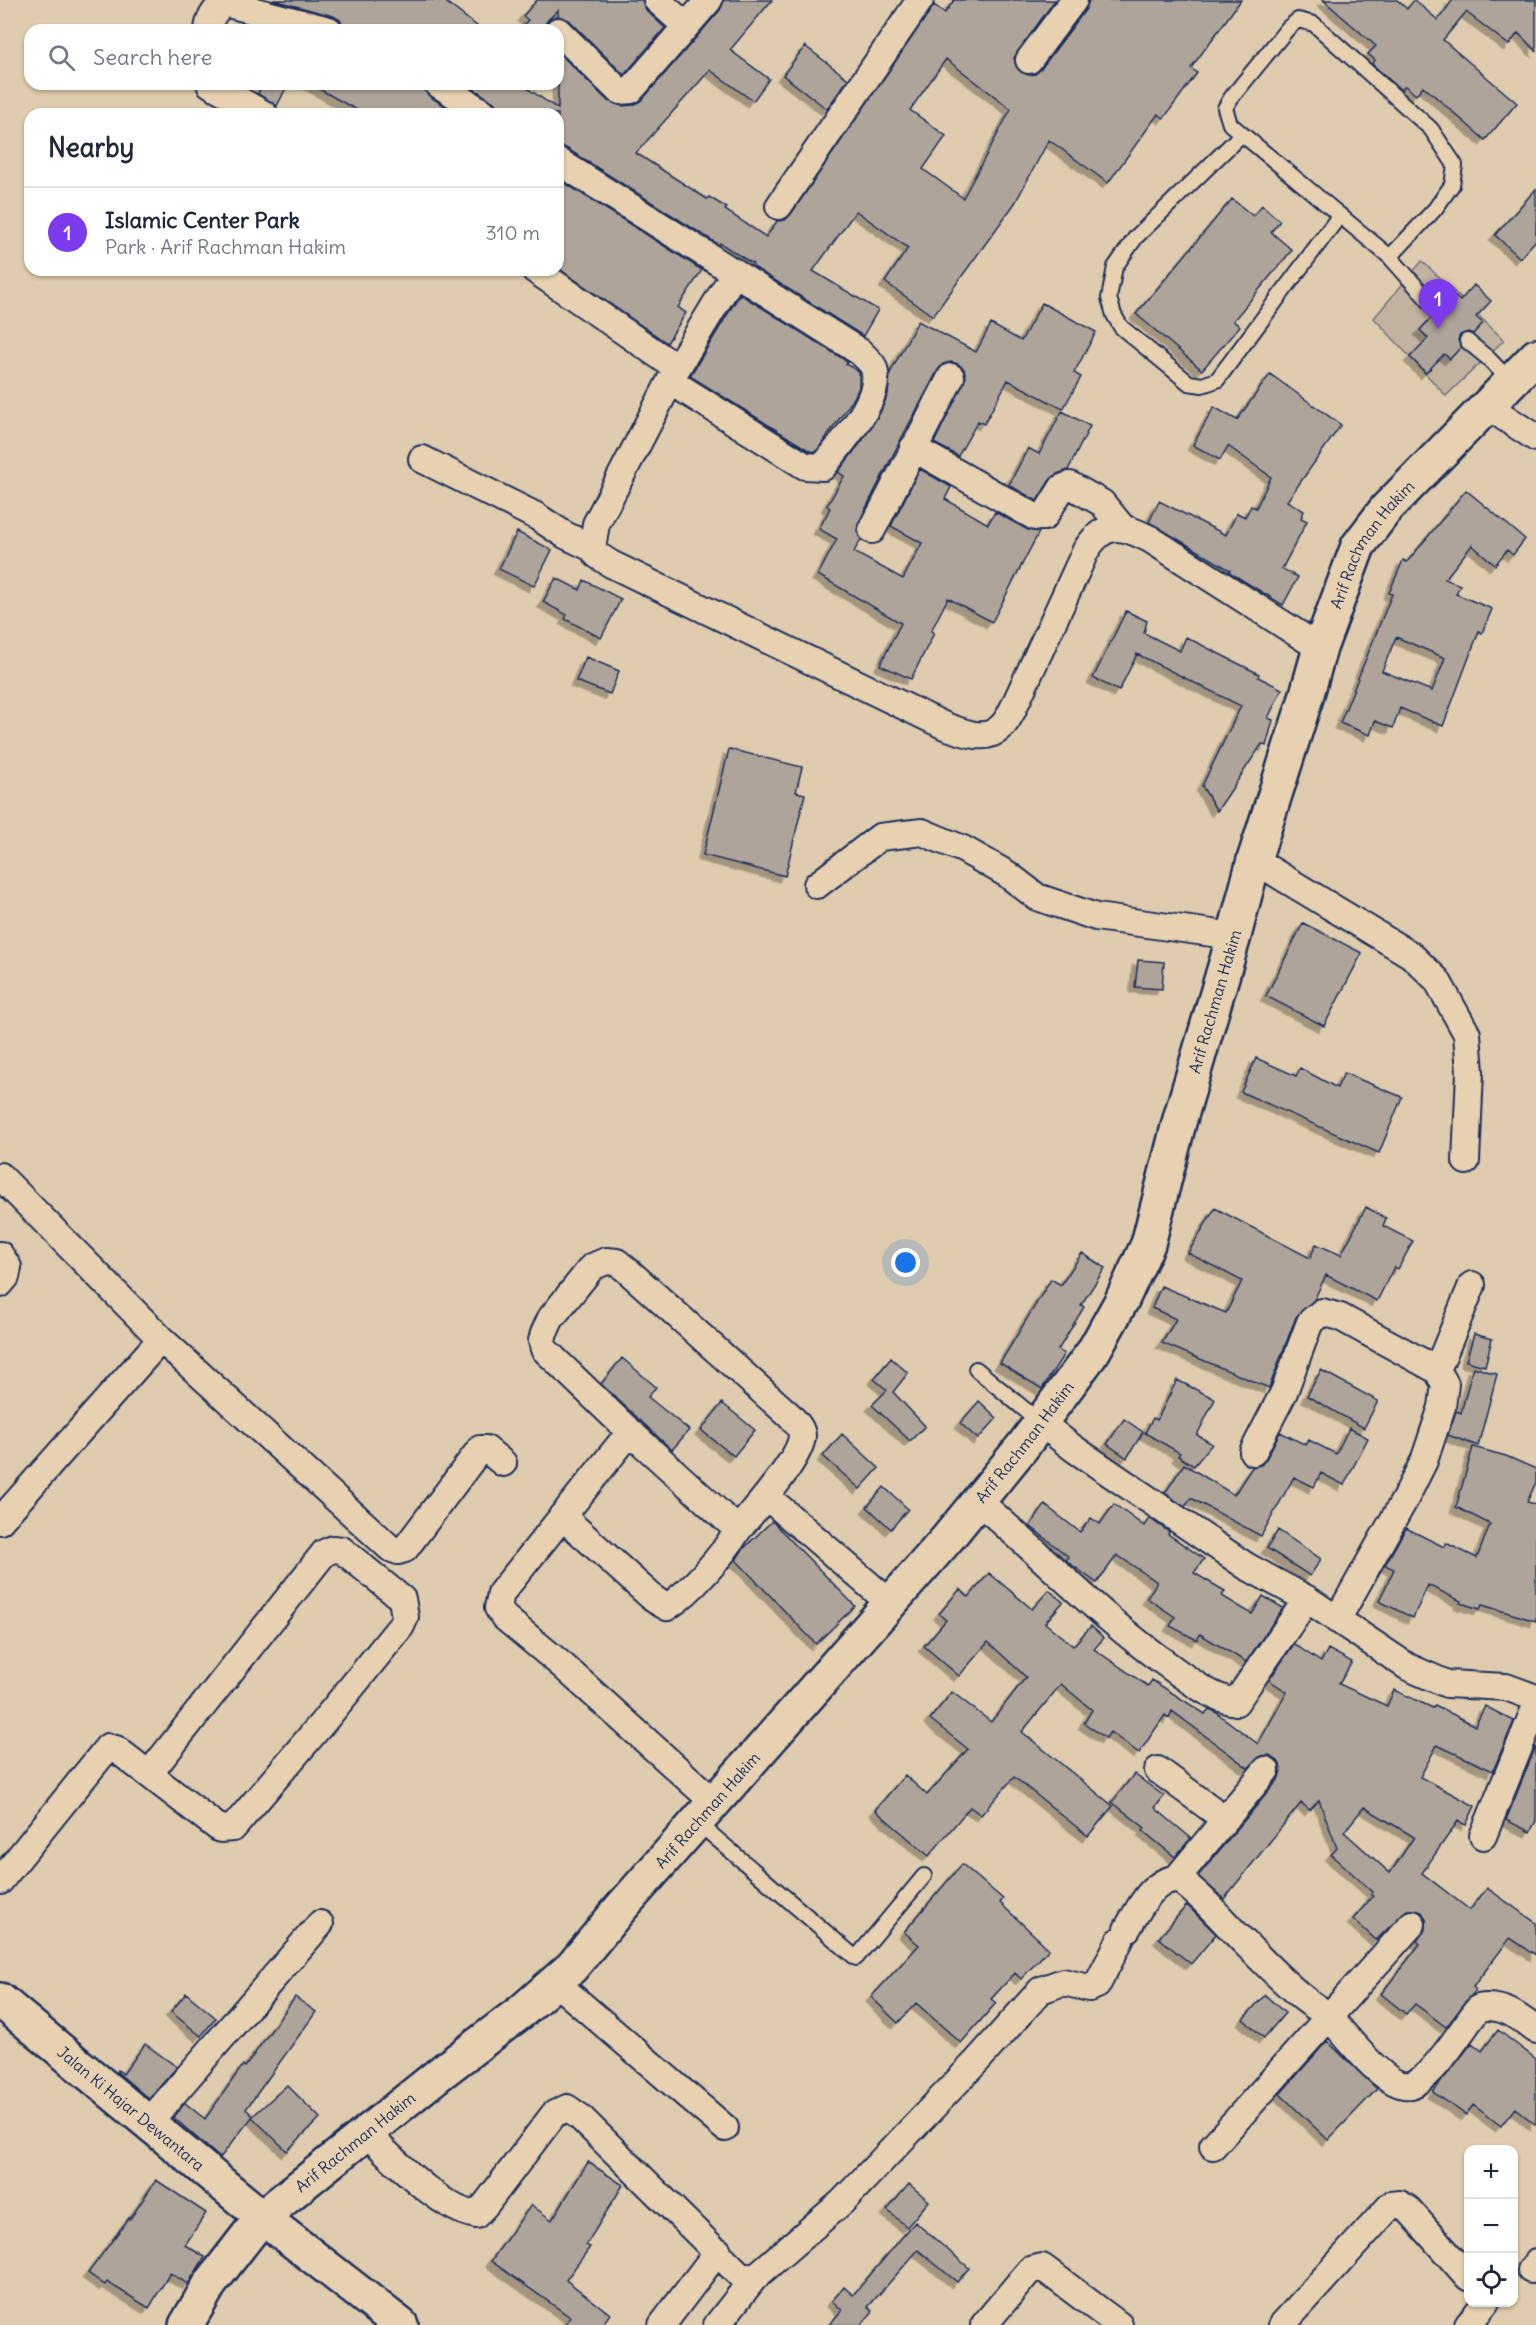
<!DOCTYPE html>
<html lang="en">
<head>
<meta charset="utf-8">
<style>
  body { margin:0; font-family:Delius,sans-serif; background:#f2f2f3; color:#1f2937 }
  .controls { position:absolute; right:18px; bottom:18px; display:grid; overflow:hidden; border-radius:12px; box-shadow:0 2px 4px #0004 }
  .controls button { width:54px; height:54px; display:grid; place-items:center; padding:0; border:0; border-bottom:2px solid #e0e1e3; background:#fff; color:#1f2937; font:30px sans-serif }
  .you { position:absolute; left:906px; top:1263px; width:21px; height:21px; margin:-15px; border:4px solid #fff; border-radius:50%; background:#1a73e8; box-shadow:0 0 0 9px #1a73e833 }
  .badge { display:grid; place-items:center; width:39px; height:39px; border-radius:50%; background:#7c3aed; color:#fff; font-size:20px; font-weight:700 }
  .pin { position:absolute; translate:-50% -50px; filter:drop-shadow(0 2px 3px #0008) }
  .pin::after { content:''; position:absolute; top:32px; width:21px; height:18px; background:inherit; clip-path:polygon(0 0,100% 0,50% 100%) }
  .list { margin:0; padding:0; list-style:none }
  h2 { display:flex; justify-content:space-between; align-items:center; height:78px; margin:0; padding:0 24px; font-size:26px }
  h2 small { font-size:20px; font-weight:400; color:#747a83 }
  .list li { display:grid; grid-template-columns:39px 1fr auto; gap:18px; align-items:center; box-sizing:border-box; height:90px; padding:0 24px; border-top:2px solid #e0e1e3 }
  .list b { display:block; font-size:22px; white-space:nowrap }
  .list p { margin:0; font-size:20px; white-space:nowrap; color:#747a83 }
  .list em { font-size:20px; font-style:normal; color:#747a83 }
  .icon { flex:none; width:33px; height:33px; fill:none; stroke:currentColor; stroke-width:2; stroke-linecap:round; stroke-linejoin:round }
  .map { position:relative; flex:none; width:1536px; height:2325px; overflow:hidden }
  .search { position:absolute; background:#fff; box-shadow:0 2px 4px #0004; left:24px; top:24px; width:540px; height:66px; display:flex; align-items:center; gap:15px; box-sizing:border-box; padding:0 21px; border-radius:18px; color:#747a83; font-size:22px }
  .panel { position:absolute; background:#fff; box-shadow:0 2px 4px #0004; left:24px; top:108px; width:540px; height:168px; border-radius:18px }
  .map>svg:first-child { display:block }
</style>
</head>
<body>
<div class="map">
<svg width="1536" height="2325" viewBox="0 0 1536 2325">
  <defs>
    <filter id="shadow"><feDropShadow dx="-5.5" dy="5.5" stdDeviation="0" flood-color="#0004"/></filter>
  </defs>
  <rect width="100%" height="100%" fill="#dfcbad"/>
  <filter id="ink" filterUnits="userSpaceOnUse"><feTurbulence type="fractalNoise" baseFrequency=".0167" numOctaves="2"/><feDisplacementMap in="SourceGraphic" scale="12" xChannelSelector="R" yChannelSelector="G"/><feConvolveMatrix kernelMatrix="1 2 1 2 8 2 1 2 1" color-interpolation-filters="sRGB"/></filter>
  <g filter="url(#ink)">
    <path fill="#c2b3a1" stroke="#6e7180" stroke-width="1.5" d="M1422,261L1504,340L1446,396L1374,318Z"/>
    <path fill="#aea499" stroke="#1b2f5e" stroke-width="1.5" fill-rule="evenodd" filter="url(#shadow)" d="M273,0H443L482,30H351L344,28L340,20L333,16Z
      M537,0H642L647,11L665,28L624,75L569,20L558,16V10L547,21L543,30H519L528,20L523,16Z
      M724,0H772L730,50L769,79L753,101L710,70L636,153L707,199L709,197L727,208L725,210L766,237L777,221L785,220L791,214L934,5L945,13L954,0H1055L1014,58L1016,66L1021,72L1028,75L1035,74L1041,69L1086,9L1089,0H1241L1191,68L1197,73L1164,118L1158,114L1108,183L1049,140L1015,203L933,316L885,282L908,248L856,211L813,271L878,310L863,336L752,266L753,264L720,243L719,245L566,148L558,146V114H500L498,107L494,102L466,84H521L558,109V52L608,101L622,106L633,105L642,100L720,10ZM946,59L1011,109L963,198L923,169L946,136L910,110Z
      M1323,0H1397L1407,9L1414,0L1438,20L1452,1L1450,0H1536V51L1518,33L1509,45L1466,12L1443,40L1517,103L1485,140L1423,86L1416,95L1405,86L1401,90L1372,64L1375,60L1368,54L1376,46Z
      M805,46L848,79L827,109L783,75Z
      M263,84H288L277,106L258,94Z
      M310,84H423L424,90L429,96L457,114H364Z
      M565,183L702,270L678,307L686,313L667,343L558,268V193Z
      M1536,189V240L1520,258L1495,235Z
      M1232,199L1253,216L1262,205L1280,221L1271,232L1292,250L1233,321L1240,326L1202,370L1136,314Z
      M1474,285L1491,301L1476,317L1483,323L1473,334L1468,332L1460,335L1458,340L1461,347L1450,359L1444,354L1426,373L1410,357L1428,338L1420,330L1432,317L1439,320L1444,317L1447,310L1444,304L1453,295L1460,301Z
      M740,294L848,362L846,364L859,372V387L854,398L816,452L810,451L690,376Z
      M1042,303L1096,332L1074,373L1081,377L1063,409L1008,380L984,424L978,421L958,456L934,443L966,377L964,369L958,364L951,362L943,364L938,370L900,441L858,524L857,531L861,539L854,552L903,579L922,543L891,526L920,469L951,487L945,499L988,524L995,512L1028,530L1039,532L992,622L948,598L931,631L934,633L911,679L880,665L901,623L818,575L837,539L819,529L830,508L827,506L844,476L838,472L862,441L880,413L888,394L890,373L918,321L976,352L991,324L1021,341Z
      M1270,374L1341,425L1287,501L1304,511L1301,518L1307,521L1282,569L1298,577L1283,605L1229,572L1230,570L1149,522L1159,501L1226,535L1237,513L1245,517L1251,506L1256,508L1271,477L1228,446L1220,460L1193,445L1214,407L1237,420Z
      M1062,411L1090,426L1068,470L1057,474L1050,480L1037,501L1009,485L1028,448L1039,454Z
      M1466,490L1525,539L1513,555L1507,550L1495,565L1472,545L1445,579L1460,585L1456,594L1492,609L1482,633L1479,631L1443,726L1400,708L1393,728L1375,721L1370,735L1340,723L1392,594L1389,593L1403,560L1407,562ZM1396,637L1445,658L1432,691L1382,671Z
      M517,532L552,550L534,586L499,569Z
      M556,578L580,590L584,580L621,599L601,638L565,619L567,615L543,602Z
      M1126,611L1147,621L1144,633L1180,651L1186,637L1259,674L1258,677L1282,689L1268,718L1273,720L1266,746L1262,744L1217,811L1202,786L1241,706L1137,654L1119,691L1093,678Z
      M586,657L619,671L610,694L576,681Z
      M729,749L802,767L796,792L805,794L785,876L703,855Z
      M1303,923L1362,953L1324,1026L1266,996Z
      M1138,960L1164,962L1162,989L1135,987Z
      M1256,1058L1296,1076L1300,1068L1337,1088L1344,1073L1402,1097L1379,1153L1241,1092Z
      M1366,1207L1386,1218L1383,1226L1413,1241L1398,1269L1394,1267L1377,1301L1326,1275L1314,1300L1296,1317L1269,1388L1162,1343L1176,1319L1152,1308L1161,1286L1226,1313L1242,1281L1188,1253L1215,1208L1310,1258L1316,1244L1341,1255Z
      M1082,1253L1105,1268L1081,1305L1084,1307L1058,1350L1064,1354L1042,1389L1000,1363L1051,1279L1061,1285Z
      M1474,1334L1492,1339L1485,1366L1466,1361Z
      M622,1358L656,1387L648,1397L689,1430L672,1450L601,1384Z
      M891,1358L908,1373L893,1392L925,1426L910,1441L872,1405L887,1390L874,1379Z
      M1473,1367L1497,1374L1478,1446L1448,1435L1456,1411L1461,1413Z
      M1321,1370L1378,1401L1364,1428L1307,1396Z
      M1177,1380L1215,1399L1197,1435L1212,1444L1194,1466L1178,1456L1180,1453L1145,1433L1153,1418L1157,1420Z
      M979,1401L997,1418L978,1439L960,1423Z
      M722,1403L755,1430L734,1456L701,1430Z
      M1124,1419L1143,1432L1127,1458L1107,1444Z
      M1349,1428L1368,1438L1344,1485L1321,1473L1314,1487L1294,1477L1261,1536L1191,1498L1185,1507L1165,1493L1184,1464L1234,1495L1252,1467L1261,1465L1266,1459L1280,1432L1306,1445L1309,1440L1336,1454Z
      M842,1434L879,1468L860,1489L823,1456Z
      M1473,1447L1506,1456L1536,1469V1482L1527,1502L1536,1504V1621L1482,1605L1480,1609L1460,1603L1461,1601L1428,1585L1413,1618L1379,1601L1394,1569L1385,1565L1406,1528L1444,1547L1446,1543L1477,1558L1490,1524L1456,1507Z
      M884,1487L908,1509L891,1529L867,1507Z
      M1114,1504L1144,1526L1149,1518L1169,1532L1168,1534L1204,1559L1194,1573L1225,1591L1222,1596L1252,1614L1263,1596L1283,1608L1246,1662L1200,1634L1197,1640L1170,1626L1175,1617L1147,1598L1157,1582L1117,1555L1097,1583L1072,1565L1066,1560L1069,1557L1030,1526L1045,1505L1080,1532L1091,1518L1100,1524Z
      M772,1521L855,1606L816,1644L736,1560L743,1549Z
      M1278,1530L1321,1559L1310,1576L1267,1548Z
      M989,1573L1032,1609L1049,1590L1063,1602L1045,1623L1073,1646L1091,1626L1104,1638L1094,1649L1148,1686L1152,1680L1205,1714L1209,1709L1214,1711L1258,1744L1287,1692L1269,1680L1294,1644L1321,1662L1328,1649L1352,1662L1339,1684L1387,1706L1394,1690L1433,1708L1435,1705L1475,1726L1485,1706L1514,1721L1493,1771L1437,1745L1420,1777L1475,1806L1466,1825L1458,1821L1422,1873L1470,1910L1487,1888L1536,1923V1955L1510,1938L1473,1987L1476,1990L1446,2027L1415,2004L1406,2014L1381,1994L1420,1944L1417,1941L1426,1928V1919L1422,1912L1416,1910H1407L1376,1940L1353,1919L1373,1896L1371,1895L1373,1892L1331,1855L1337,1848L1319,1800L1310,1810L1301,1803L1224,1899L1198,1876L1278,1780L1281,1772L1280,1764L1276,1759L1269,1755L1261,1756L1248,1768L1172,1711L1169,1718L1165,1715L1139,1753L1110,1732L1106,1738L1084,1723L1092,1710L1061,1684L1022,1732L1113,1806L1088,1836L1014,1777L981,1815L970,1807L929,1856L875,1810L905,1775L927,1795L968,1749L930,1719L952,1692L991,1722L1026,1677L988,1642L959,1676L924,1646L946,1620L939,1614L960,1589L969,1597ZM1364,1807L1414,1837L1390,1873L1344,1832Z
      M1536,1746V1821L1530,1832L1506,1820Z
      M1134,1774L1164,1796L1155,1808L1191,1838L1175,1857L1143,1831L1145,1828L1112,1802Z
      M962,1864L1003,1899L1000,1903L1049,1949L1021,1979L1015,1973L991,1999L996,2003L961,2043L916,2003L898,2023L871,1997L919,1945L904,1932Z
      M1187,1905L1216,1934L1191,1964L1159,1938Z
      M186,1993L216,2018L201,2036L171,2012Z
      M1265,1995L1285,2013L1264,2038L1243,2019Z
      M295,1997L316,2012L246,2109L253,2116L287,2085L320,2118L287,2151L252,2117L220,2158L173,2117L185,2103L205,2119L243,2065L245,2067Z
      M1498,2030L1536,2059V2125L1515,2108L1501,2126L1473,2105L1466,2115L1433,2092L1472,2043L1482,2051Z
      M1327,2041L1377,2089L1328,2140L1280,2094Z
      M145,2044L177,2067L149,2099L117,2072L118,2070L123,2074Z
      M588,2162L623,2185L586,2245L590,2247L566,2280L610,2314L602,2325H565L570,2317L491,2261L531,2205L552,2220Z
      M156,2180L206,2213L185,2245L205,2257L188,2284L170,2273L149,2308L107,2282L105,2285L88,2273L129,2218L130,2219Z
      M909,2184L929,2201L907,2227L887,2210Z
      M915,2222L969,2268L957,2282L918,2250L868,2307L873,2311L861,2325H829L842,2310L832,2301L844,2287L853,2295Z"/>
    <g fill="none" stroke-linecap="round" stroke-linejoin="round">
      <defs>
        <path id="service" d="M1241,135L1136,237L1115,267L1109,298L1114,315L1121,327L1189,383L1202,385L1217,380L1340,215
          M1390,257L1435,209L1452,185L1455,165L1431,129L1314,24L1298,20L1288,28L1231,98L1225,108L1230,124L1390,257L1438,311
          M1467,341L1489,359L1511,382
          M976,1369L1041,1423
          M697,1822L856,1958L924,1876"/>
        <path id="minor" d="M657,0L686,26
          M208,30C209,18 215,10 224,3L329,30
          M558,31L616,88L621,91L631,90L709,0
          M1029,60L1074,0
          M210,84L264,114
          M438,84L485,114
          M558,161L860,352C864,356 870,361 873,366C886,396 840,444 823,467L805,466L670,381
          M779,206L920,0
          M535,270L677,368
          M735,272L677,368L596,524L592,548L597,555L611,564L945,726C962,732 986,743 1001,727C1006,723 1009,716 1012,711L1086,550C1105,520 1122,525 1150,539L1320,648
          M1487,406L1536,438
          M913,448L1035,517H1044L1062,488L1070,485L1102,503L1121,526
          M422,459L536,516L565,535L592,548
          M872,530L951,377
          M1254,860L1411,955L1437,980L1467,1034L1470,1072L1466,1161
          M817,885L880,837L922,832L963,849L1007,874L1037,897L1096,917L1234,936
          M0,1176L161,1339L390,1548L398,1551L405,1549L480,1449H486L503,1463
          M0,1255L8,1267L6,1277L0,1284
          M606,1261L617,1262L628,1271L790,1416C795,1422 802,1428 802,1436C801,1459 753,1511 738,1530L630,1432L544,1349L542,1341L544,1333L551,1318L592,1267Z
          M1437,1370L1472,1285
          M1041,1423L1073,1448L1246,1566L1307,1599L1408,1667L1447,1684L1506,1687L1536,1698
          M630,1432L501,1593L498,1608L504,1617L563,1666L714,1802
          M1253,1452L1284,1392L1310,1322L1322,1312L1340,1317L1437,1370L1445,1384L1442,1407L1424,1461L1405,1499L1337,1620
          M766,1496L890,1603
          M978,1501C1043,1556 1102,1619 1172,1668C1191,1682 1212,1698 1236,1702L1307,1599
          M562,1516L655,1600L667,1607C692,1591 722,1556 738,1530
          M0,1521L161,1339
          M1158,1770L1225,1819
          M1483,1836L1536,1706
          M1177,1878L1266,1770
          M0,1881L108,1747L116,1749L220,1829L233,1828L324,1721L401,1626L405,1617L402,1599L342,1550L333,1549L324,1553L149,1774
          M1127,1929C1140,1908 1150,1882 1177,1878C1204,1897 1225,1924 1249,1947C1266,1964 1283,1982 1302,1997C1310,2004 1320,2009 1328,2016C1344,2032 1385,2090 1410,2085C1432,2081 1464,2025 1479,2008C1501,2003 1519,2017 1536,2030
          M555,1982L725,2128
          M148,2123L320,1924
          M366,2133C392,2158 440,2209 476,2215L486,2204L554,2114L567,2108L580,2117L739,2274L754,2278L842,2202L977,2061L1041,1990L1063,1982L1089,1988L1097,1985L1120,1940
          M1213,2146L1412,1924
          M1531,2270L1536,2263
          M662,2325L718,2251
          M717,2325L754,2278
          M984,2325L1030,2270L1042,2267L1119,2325
          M1282,2325L1391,2205L1400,2204L1408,2209L1468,2277
          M1468,2325L1486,2302"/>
        <g id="tertiary">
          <path id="s1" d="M0,2000L262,2217L401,2325"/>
        </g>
        <g id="primary">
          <path id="s2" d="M186,2325L210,2284L262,2217L443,2071L522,2011L572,1967L619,1910L947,1539L1023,1446L1093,1352L1122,1300L1148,1244L1180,1119L1234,936L1254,860L1305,701L1320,648L1358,546L1386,509L1536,356"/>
        </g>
      </defs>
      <use href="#service" stroke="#1b2f5e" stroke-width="18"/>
      <use href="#minor" stroke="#1b2f5e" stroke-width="30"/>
      <use href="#tertiary" stroke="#1b2f5e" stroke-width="38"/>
      <use href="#primary" stroke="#1b2f5e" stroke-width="38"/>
      <use href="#service" stroke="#e7d1b0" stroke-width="14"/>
      <use href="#minor" stroke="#e7d1b0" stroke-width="26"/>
      <use href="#tertiary" stroke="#e7d1b0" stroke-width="33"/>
      <use href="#primary" stroke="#e7d1b0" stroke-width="33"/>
    </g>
  </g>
  <g text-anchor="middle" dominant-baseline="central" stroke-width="6" stroke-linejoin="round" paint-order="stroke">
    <g font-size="16" fill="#1b2f5e" stroke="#e7d1b0">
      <text stroke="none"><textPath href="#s2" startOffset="2196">Arif Rachman Hakim</textPath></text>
      <text stroke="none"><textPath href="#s2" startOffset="1710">Arif Rachman Hakim</textPath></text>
      <text stroke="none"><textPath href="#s2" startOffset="1224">Arif Rachman Hakim</textPath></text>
      <text stroke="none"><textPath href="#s2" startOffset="738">Arif Rachman Hakim</textPath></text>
      <text stroke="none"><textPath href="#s1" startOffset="170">Jalan Ki Hajar Dewantara</textPath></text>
      <text stroke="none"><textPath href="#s2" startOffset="252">Arif Rachman Hakim</textPath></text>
    </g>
  </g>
</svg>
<div class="controls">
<button>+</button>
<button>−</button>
<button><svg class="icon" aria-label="locate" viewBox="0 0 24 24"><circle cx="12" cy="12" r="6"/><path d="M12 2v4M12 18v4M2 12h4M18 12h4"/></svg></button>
</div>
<div class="you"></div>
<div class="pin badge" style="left:1438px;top:329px">1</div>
<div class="search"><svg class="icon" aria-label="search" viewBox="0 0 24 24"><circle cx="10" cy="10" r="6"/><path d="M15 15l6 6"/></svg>Search here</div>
<section class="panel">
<h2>Nearby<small></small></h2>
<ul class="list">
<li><span class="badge">1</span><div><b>Islamic Center Park</b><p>Park · Arif Rachman Hakim</p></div><em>310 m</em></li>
</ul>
</section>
</div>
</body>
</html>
